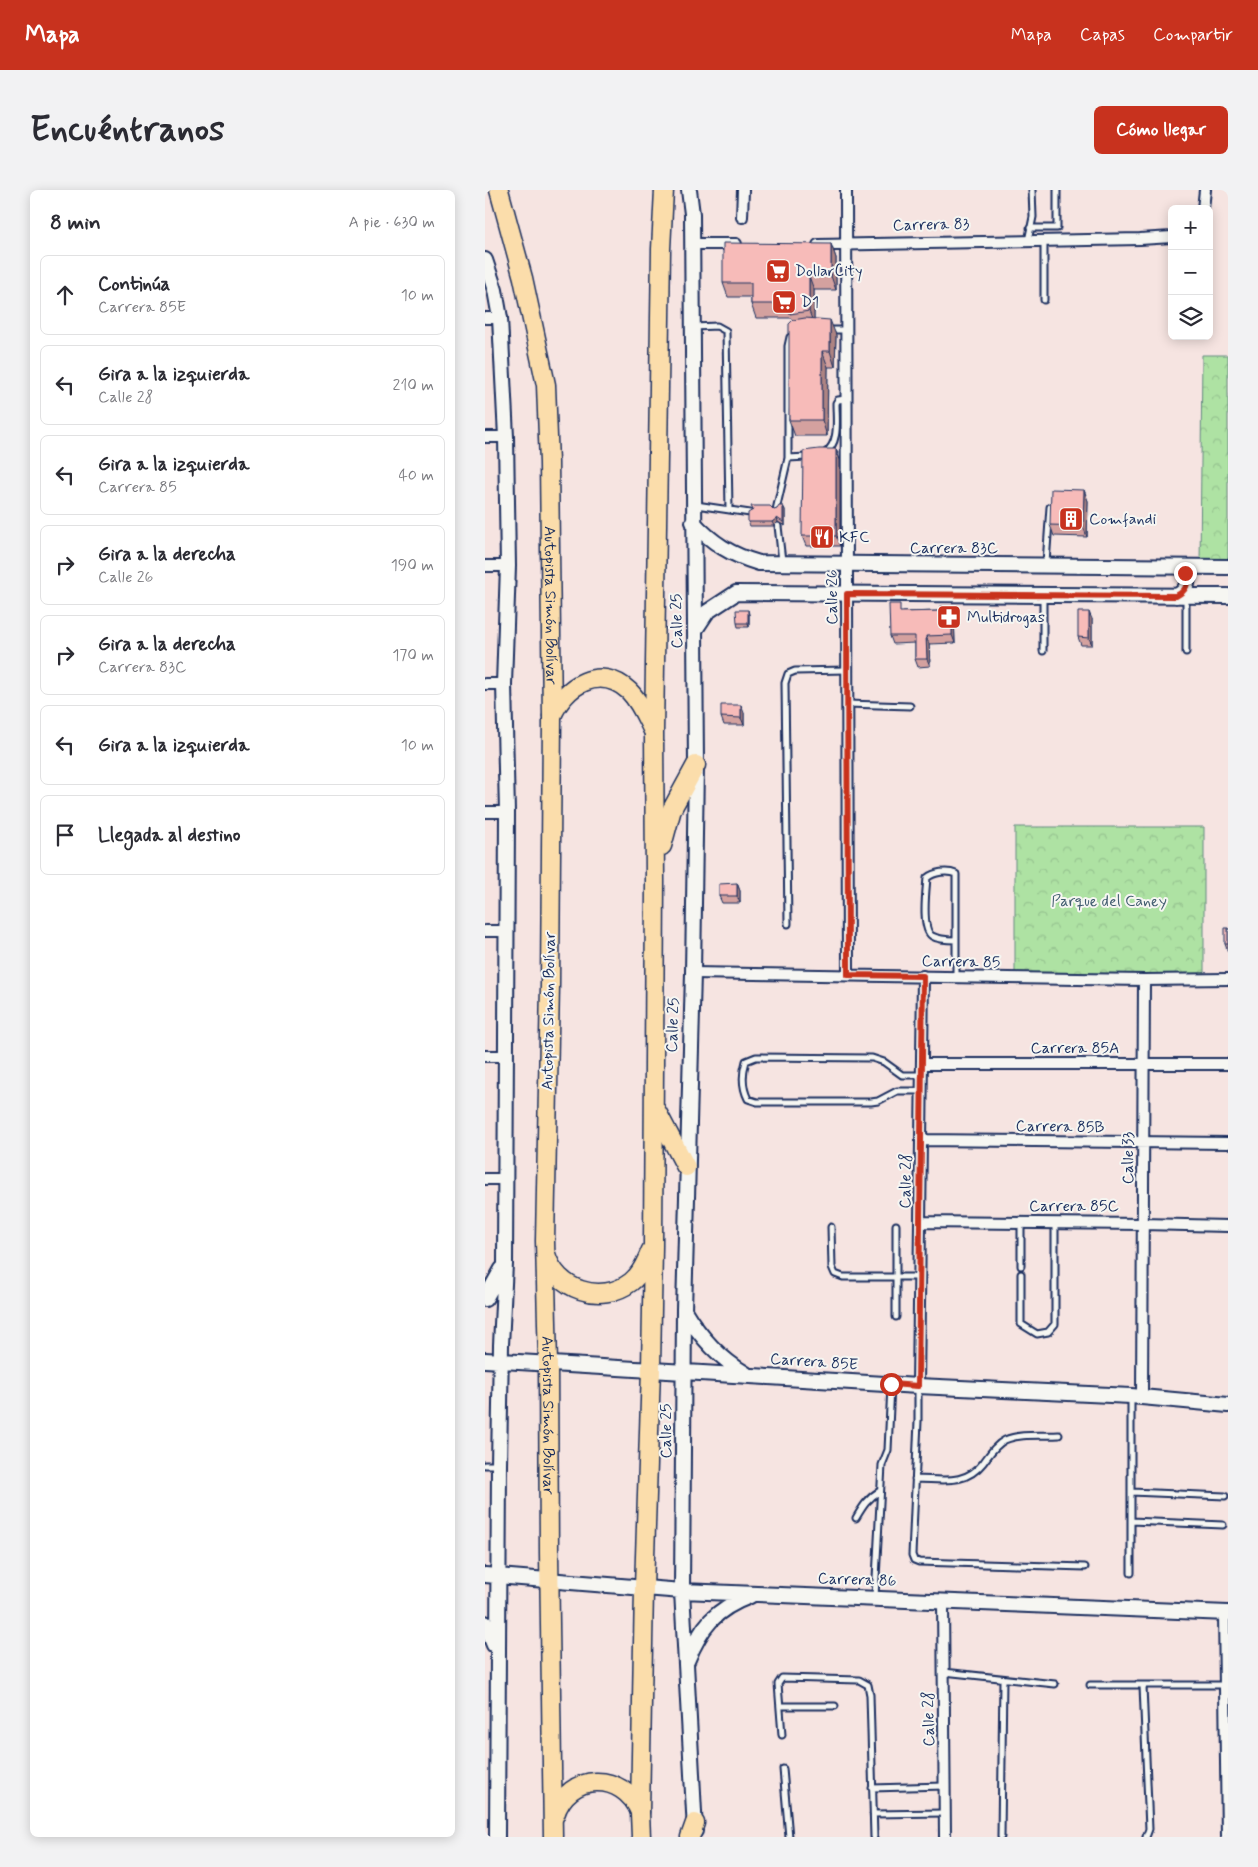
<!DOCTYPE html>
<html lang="es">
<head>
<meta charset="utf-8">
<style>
  body { margin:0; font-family:Mynerve,sans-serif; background:#f2f2f3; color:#2b2b33 }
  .controls { position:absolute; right:15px; top:15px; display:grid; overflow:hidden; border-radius:8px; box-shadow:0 2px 12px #0003 }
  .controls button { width:45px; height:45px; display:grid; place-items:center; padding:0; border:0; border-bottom:1px solid #e1e1e2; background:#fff; color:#2b2b33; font:25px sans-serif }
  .stop { position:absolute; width:15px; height:15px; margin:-11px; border:4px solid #c8321e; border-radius:50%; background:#fff }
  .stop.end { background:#c8321e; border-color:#fff; box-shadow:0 1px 5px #0008 }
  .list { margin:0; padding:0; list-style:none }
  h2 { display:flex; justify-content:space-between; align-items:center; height:65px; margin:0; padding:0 20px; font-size:21px }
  h2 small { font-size:16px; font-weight:400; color:#7c7c81 }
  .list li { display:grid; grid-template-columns:32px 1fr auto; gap:15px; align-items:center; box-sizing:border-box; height:80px; margin:0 10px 10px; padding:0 10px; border:1px solid #e1e1e2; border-radius:8px }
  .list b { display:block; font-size:19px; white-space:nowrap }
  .list p { margin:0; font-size:16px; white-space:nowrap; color:#7c7c81 }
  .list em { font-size:16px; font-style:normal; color:#7c7c81 }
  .icon { flex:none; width:28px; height:28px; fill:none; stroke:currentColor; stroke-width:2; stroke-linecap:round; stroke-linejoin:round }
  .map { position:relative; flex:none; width:743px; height:1647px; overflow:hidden; border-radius:8px }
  header { display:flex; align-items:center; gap:30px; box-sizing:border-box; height:70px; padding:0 25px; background:#c8321e; color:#fff }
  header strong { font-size:24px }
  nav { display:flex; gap:28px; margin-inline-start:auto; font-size:18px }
  .intro { display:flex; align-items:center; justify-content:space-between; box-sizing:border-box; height:120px; padding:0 30px }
  h1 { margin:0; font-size:35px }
  .button { padding:12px 22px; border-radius:8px; background:#c8321e; color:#fff; font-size:18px; font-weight:700 }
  main { display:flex; gap:30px; padding:0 30px }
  aside { flex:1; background:#fff; border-radius:8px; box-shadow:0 2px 12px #0003 }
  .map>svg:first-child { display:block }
</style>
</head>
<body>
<header>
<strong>Mapa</strong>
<nav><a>Mapa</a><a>Capas</a><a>Compartir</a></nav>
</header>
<div class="intro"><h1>Encuéntranos</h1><a class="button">Cómo llegar</a></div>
<main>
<aside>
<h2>8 min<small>A pie · 630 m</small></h2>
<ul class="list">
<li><svg class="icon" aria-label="ahead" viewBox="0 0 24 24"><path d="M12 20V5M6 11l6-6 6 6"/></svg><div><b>Continúa</b><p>Carrera 85E</p></div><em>10 m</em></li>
<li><svg class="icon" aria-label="left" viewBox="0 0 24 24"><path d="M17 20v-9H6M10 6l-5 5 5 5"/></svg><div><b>Gira a la izquierda</b><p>Calle 28</p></div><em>210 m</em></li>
<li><svg class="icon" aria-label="left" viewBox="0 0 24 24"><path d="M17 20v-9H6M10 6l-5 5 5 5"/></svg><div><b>Gira a la izquierda</b><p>Carrera 85</p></div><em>40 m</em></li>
<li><svg class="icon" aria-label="right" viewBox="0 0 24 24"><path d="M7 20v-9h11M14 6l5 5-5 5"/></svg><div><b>Gira a la derecha</b><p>Calle 26</p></div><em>190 m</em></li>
<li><svg class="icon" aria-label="right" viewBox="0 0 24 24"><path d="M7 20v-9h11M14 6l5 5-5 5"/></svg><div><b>Gira a la derecha</b><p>Carrera 83C</p></div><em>170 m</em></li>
<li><svg class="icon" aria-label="left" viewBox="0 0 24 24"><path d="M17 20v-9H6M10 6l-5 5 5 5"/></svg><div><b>Gira a la izquierda</b></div><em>10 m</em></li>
<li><svg class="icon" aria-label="arrive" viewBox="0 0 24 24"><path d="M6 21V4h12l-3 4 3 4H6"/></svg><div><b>Llegada al destino</b></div></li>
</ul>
</aside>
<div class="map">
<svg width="743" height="1647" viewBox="0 0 743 1647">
  <defs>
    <pattern id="forest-crowns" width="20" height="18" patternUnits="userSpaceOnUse" patternTransform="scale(1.25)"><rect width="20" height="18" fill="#aee2a3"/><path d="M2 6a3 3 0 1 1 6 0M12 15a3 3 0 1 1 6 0" fill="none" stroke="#95c28f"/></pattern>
  </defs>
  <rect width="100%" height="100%" fill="#f6e4e1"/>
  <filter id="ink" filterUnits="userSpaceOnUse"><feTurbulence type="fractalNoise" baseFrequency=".02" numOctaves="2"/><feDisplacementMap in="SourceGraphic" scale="10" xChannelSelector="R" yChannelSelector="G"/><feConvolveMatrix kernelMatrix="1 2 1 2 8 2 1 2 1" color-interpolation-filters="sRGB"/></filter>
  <g filter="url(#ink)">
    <path fill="url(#forest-crowns)" stroke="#648880" d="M717,165H743V377H715Z
      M530,637H719V785H530Z"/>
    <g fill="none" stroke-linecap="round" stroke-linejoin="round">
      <defs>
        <path id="service" d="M545,38H572V0
          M543,51L548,27L547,0
          M559,51V110
          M209,137L232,136L241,141L244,320
          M344,140H361
          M340,263C355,253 351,230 351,213L353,210L361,209
          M303,268L322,267
          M211,315L265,323
          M291,320L303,268V156L305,147
          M293,336L297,371
          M561,373L565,317
          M558,461V405
          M701,462V406
          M362,514L425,516
          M303,734L300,493L303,484L310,481L362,480
          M471,750C463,750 454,750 447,746C436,739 441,701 442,688C449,682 462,680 471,684V787
          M436,885H417L399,872L387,868L271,867L261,871C257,884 257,897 263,909L272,912H386L393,911L412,901H437
          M346,1037L347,1077L350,1084L358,1087H434
          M536,1076V1033
          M536,1084V1134L552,1144L563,1142L570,1134V1034
          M411,1127V1035
          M433,1197V1231L427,1365L429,1370L434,1372L600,1377
          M0,1275H14
          M430,1289C457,1289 480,1296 498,1273C504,1265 510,1255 520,1250C535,1243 557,1246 574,1245
          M646,1302L740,1306
          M371,1328C378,1316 383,1308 395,1301
          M646,1331L738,1335
          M646,1383V1208
          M390,1407L397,1275L403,1260L406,1195
          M459,1482L570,1494
          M605,1495H740
          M658,1496L664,1639L661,1647
          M295,1516H350
          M297,1545L293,1494L297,1488L374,1490L383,1495L385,1505L389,1647
          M298,1579L304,1647
          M387,1598L459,1596
          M388,1624L460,1623
          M516,1647L518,1489"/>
        <path id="minor" d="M361,0L363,785
          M718,19L720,0
          M257,27L258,0
          M207,54H251
          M333,55L655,49L687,47
          M0,128H15
          M0,247H21
          M0,376H23
          M0,494H19
          M0,622H22
          M0,741H21
          M208,783L659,790L743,789
          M0,866H21
          M437,874H743
          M436,950L743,953
          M0,989H20
          M435,1032L658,1034L743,1036
          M433,1196L438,786
          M657,1207L659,790
          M458,1411L460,1647
          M739,1423L742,1647"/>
        <path id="tertiary" d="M204,0L207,24L211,575L208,783L199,1120L197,1401C201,1480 206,1561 210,1641
          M0,70L10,100L15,128L21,247L23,376L19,494L22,622L20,1074L16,1155L14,1275L12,1647
          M208,332C227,353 246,365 274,373L743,377
          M691,406C705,400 707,383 692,377
          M210,440L222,422L251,403L743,406
          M0,1109L17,1079
          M199,1120C215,1147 234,1168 261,1184
          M0,1170L433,1196L646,1206L743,1215
          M0,1385L197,1401L743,1423
          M0,1433L9,1455
          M202,1471C216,1437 230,1419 265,1406"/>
        <g id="trunk">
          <path id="s1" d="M14,0L38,88L61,195L64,273L67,528L65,795L60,1051L63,1174L64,1363L68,1647"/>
          <path d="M67,526C80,495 115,474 144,501C155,512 161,527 168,541"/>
          <path d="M177,656L187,619L211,575"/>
          <path d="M171,920L201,977"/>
          <path d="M61,1064C71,1100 116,1115 146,1092C156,1084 161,1072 166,1060"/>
          <path d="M70,1625C83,1582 138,1581 155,1622"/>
          <path d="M156,1647L155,1623L159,1398L166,1179L168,1056L170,691L169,543L176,59L179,0"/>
          <path d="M205,1647L210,1633"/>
        </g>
      </defs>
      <use href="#service" stroke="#1b2f5e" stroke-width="9"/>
      <use href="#minor" stroke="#1b2f5e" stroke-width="14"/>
      <use href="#tertiary" stroke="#1b2f5e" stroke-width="18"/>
      <use href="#trunk" stroke="#1b2f5e" stroke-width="21"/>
      <use href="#service" stroke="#f6f6f2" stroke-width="5"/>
      <use href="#minor" stroke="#f6f6f2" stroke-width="10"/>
      <use href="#tertiary" stroke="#f6f6f2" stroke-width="14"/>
      <use href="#trunk" stroke="#fbddab" stroke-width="18"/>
    </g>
    <path fill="#d4a19f" stroke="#1b2f5e" d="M346,54L351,68V100H329V129L351,145L350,177H343L342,246H310L304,230L308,131L306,128H271L266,114V107H243L238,93Z
      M351,259L355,270V356H321L317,346Z
      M599,300L603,311L602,347L569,346L565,335Z
      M298,316L300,320V336L293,332L289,336H265L263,332L292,319Z
      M467,416L469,424L470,453L444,454L445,476L433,477L430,469V453L408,454L405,446L418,422L456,421Z
      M264,424V437H253L252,433Z
      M607,429V455H596L593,447Z
      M259,523V535H239L236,527Z
      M252,693L255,701V713H237L234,706Z
      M743,738V762L740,754Z"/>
    <path fill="#ad8382" stroke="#1b2f5e" d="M346,54L351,68V100L346,86Z
      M324,86L329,100V135L324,121Z
      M345,130L351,145L350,177L345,161Z
      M337,161L343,177L342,246L337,230Z
      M351,259L355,270V356L351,346Z
      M599,300L603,311L602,347L598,336Z
      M298,316L300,320V336L298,332Z
      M292,328L293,332L289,336L287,332Z
      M467,416L469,424L470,453L467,445Z
      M263,420L264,424V437L263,433Z
      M604,422L607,429V455L604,448Z
      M441,446L444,454L445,476L442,469Z
      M256,515L259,523V535L256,528Z
      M252,693L255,701V713L252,706Z"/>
    <path fill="#f7bbb9" stroke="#1b2f5e" d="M238,53L346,54V86H324V121L305,124V114H266V93H238Z
      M320,128L345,130V161H337V230H304V134L308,130Z
      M334,259H351V346H317L318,261Z
      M566,299L599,300L598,336L565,335Z
      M266,316H285L289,320L292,319L294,316H298V332L292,328L287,332H263V323L268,320Z
      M404,414H415V422L456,421V416H467V445L441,446L442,469H430V446H405Z
      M251,420H263V433H252Z
      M593,422H604V448L593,447Z
      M236,515H256V528L236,527Z
      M252,693V706H234V694Z
      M740,738H743V754H740Z"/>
  </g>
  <g fill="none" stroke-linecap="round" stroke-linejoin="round" filter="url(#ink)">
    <path stroke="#c8321e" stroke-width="6" d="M406,1194L433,1196L438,786L363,785L362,404L691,406C701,401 705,393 700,383"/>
  </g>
  <defs>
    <symbol id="supermarket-square" viewBox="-11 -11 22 22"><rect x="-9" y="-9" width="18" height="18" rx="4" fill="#c8321e" stroke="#f6f6f2"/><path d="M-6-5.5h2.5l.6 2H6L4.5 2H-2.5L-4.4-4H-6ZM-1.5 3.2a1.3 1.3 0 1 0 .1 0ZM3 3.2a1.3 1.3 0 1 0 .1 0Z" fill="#fff"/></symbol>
    <symbol id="building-square" viewBox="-11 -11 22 22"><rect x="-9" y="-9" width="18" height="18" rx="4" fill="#c8321e" stroke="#f6f6f2"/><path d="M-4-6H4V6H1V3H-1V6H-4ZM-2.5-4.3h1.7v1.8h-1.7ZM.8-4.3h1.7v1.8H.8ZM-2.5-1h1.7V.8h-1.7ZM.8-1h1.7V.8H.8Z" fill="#fff"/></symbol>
    <symbol id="restaurant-square" viewBox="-11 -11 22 22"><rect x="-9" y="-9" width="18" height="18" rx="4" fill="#c8321e" stroke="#f6f6f2"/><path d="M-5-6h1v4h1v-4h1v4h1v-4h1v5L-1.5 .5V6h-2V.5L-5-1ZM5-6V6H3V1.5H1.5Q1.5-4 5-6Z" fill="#fff"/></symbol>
    <symbol id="pharmacy-square" viewBox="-11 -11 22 22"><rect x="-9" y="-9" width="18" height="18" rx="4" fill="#c8321e" stroke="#f6f6f2"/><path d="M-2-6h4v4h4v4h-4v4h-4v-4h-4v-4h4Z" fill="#fff"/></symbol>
  </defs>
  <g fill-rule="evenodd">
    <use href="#supermarket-square" x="279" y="67" width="28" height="28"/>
    <use href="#supermarket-square" x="285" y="98" width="28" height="28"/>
    <use href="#building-square" x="572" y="315" width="28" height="28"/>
    <use href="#restaurant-square" x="323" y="333" width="28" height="28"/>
    <use href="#pharmacy-square" x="450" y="413" width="28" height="28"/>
  </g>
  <g text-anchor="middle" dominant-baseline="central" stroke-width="4" stroke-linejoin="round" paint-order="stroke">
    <g font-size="16" fill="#1b2f5e" stroke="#f6f6f2">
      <text transform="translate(446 35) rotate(-1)">Carrera 83</text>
      <text x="469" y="358">Carrera 83C</text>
      <text transform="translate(347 407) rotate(-90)">Calle 26</text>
      <text stroke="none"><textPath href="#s1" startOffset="421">Autopista Simón Bolívar</textPath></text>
      <text transform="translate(192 431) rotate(-91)">Calle 25</text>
      <text transform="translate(476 772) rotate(1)">Carrera 85</text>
      <text transform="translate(64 821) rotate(-89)">Autopista Simón Bolívar</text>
      <text transform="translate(188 835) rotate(-88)">Calle 25</text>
      <text x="590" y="858">Carrera 85A</text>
      <text transform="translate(575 937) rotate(1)">Carrera 85B</text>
      <text transform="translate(643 968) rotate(-90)">Calle 33</text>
      <text transform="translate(421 991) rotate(-89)">Calle 28</text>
      <text x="589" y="1016">Carrera 85C</text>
      <text transform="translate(329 1172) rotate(4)">Carrera 85E</text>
      <text stroke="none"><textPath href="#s1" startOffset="1231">Autopista Simón Bolívar</textPath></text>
      <text transform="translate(181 1241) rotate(-90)">Calle 25</text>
      <text transform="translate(372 1390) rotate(2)">Carrera 86</text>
      <text transform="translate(444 1529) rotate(-91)">Calle 28</text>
    </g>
    <g font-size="16" fill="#1b2f5e" stroke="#f6f6f2" text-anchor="start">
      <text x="310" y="81">DollarCity</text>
      <text x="316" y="112">D1</text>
      <text x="604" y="329">Comfandi</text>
      <text x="354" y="347">KFC</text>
      <text x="482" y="427">Multidrogas</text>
    </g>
    <g font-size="16" fill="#405c6f" stroke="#f6f6f2">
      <text x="624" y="711">Parque del Caney</text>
    </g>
  </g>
</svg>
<div class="controls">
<button>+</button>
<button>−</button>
<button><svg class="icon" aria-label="layers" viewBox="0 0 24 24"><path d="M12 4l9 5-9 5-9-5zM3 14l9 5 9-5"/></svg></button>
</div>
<div class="stop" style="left:406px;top:1194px"></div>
<div class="stop end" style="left:700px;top:383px"></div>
</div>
</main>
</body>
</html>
